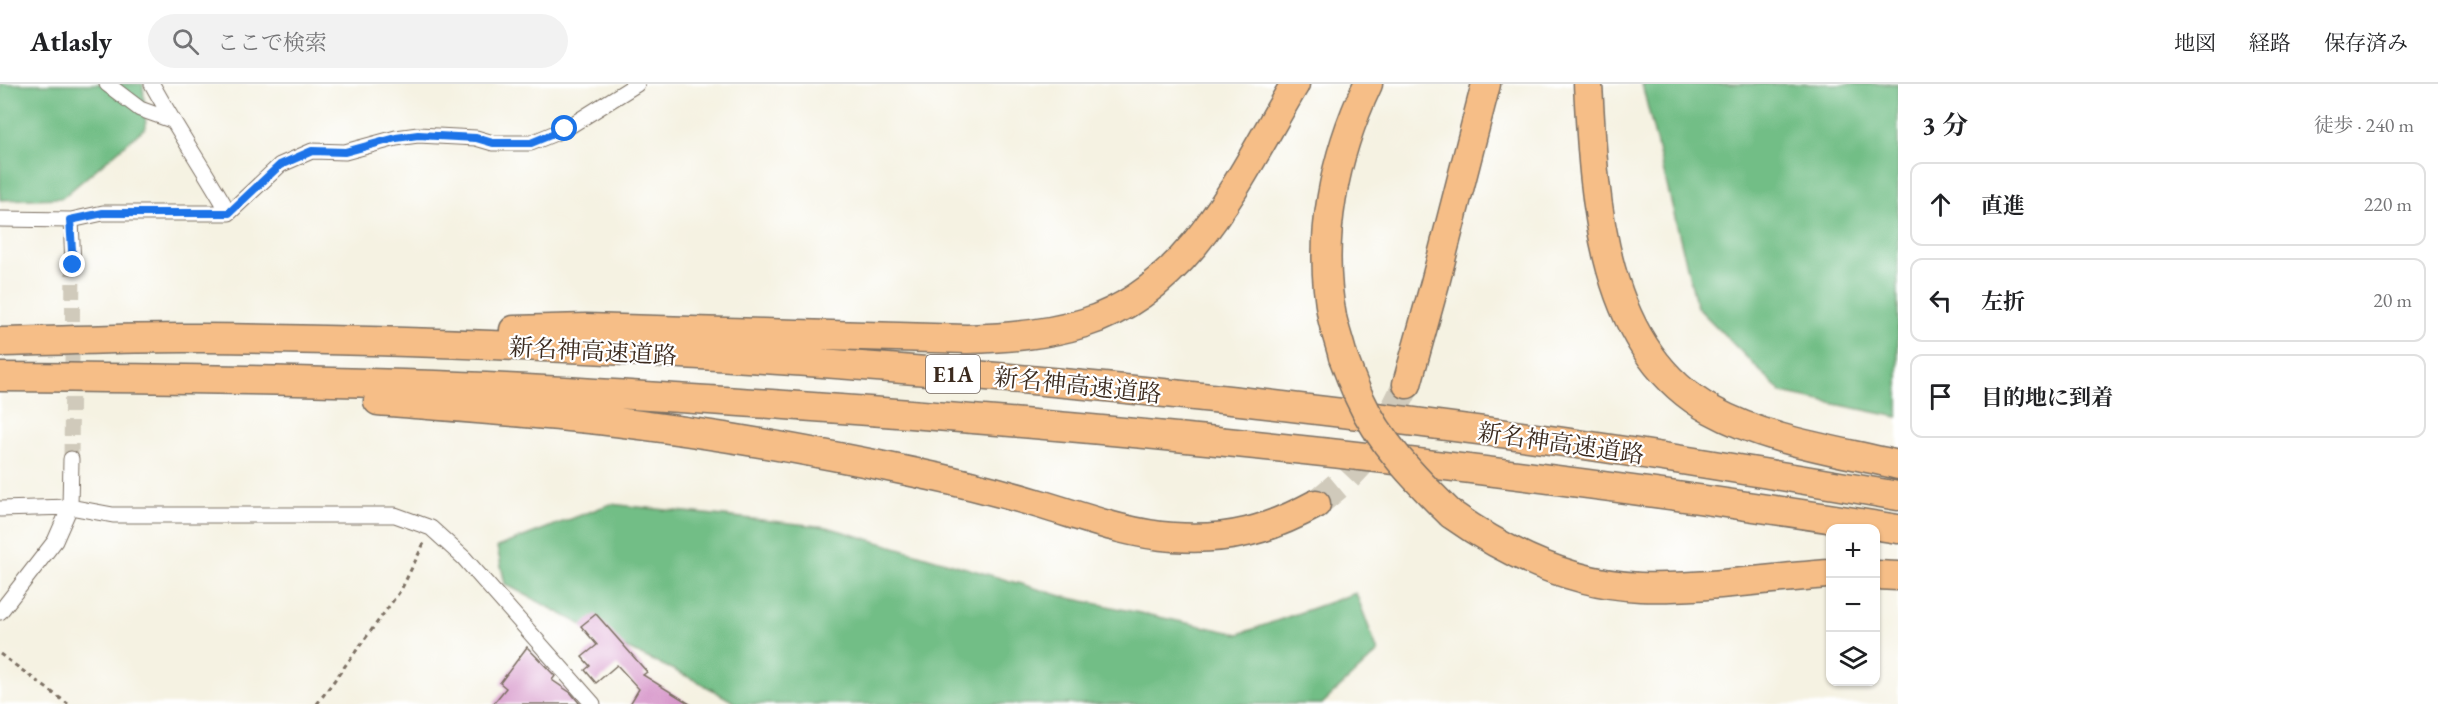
<!DOCTYPE html>
<html lang="ja">
<head>
<meta charset="utf-8">
<style>
  body { margin:0; font-family:"EB Garamond","Noto Serif JP",serif; background:#f2f2f2; color:#202124 }
  .controls { position:absolute; right:18px; bottom:18px; display:grid; overflow:hidden; border-radius:12px; box-shadow:0 2px 4px #0004 }
  .controls button { width:54px; height:54px; display:grid; place-items:center; padding:0; border:0; border-bottom:2px solid #e0e0e0; background:#fff; color:#202124; font:30px sans-serif }
  .stop { position:absolute; width:18px; height:18px; margin:-14px; border:4px solid #1a73e8; border-radius:50%; background:#fff }
  .stop.end { background:#1a73e8; border-color:#fff; box-shadow:0 2px 6px #0008 }
  .list { margin:0; padding:0; list-style:none }
  h2 { display:flex; justify-content:space-between; align-items:center; height:78px; margin:0; padding:0 24px; font-size:26px }
  h2 small { font-size:20px; font-weight:400; color:#757577 }
  .list li { display:grid; grid-template-columns:39px 1fr auto; gap:18px; align-items:center; box-sizing:border-box; height:84px; margin:0 12px 12px; padding:0 12px; border:2px solid #e0e0e0; border-radius:12px }
  .list b { display:block; font-size:22px; white-space:nowrap }
  .list em { font-size:20px; font-style:normal; color:#757577 }
  .icon { flex:none; width:33px; height:33px; fill:none; stroke:currentColor; stroke-width:2; stroke-linecap:round; stroke-linejoin:round }
  .map { position:relative; flex:none; width:1898px; height:620px; overflow:hidden }
  header { display:flex; align-items:center; gap:36px; box-sizing:border-box; height:84px; padding:0 30px; background:#fff; border-bottom:2px solid #e0e0e0 }
  header strong { font-size:28px }
  nav { display:flex; gap:33px; margin-inline-start:auto; font-size:21px }
  .search { width:420px; height:54px; background:#f2f2f2; display:flex; align-items:center; gap:15px; box-sizing:border-box; padding:0 21px; border-radius:33px; color:#757577; font-size:22px }
  main { display:flex }
  aside { flex:1; background:#fff }
  .map>svg:first-child { display:block }
</style>
</head>
<body>
<header>
<strong>Atlasly</strong>
<div class="search"><svg class="icon" aria-label="search" viewBox="0 0 24 24"><circle cx="10" cy="10" r="6"/><path d="M15 15l6 6"/></svg>ここで検索</div>
<nav><a>地図</a><a>経路</a><a>保存済み</a></nav>
</header>
<main>
<div class="map">
<svg width="1898" height="620" viewBox="0 0 1898 620">
  <rect width="100%" height="100%" fill="#fff"/>
  <filter id="ink" filterUnits="userSpaceOnUse"><feTurbulence type="fractalNoise" baseFrequency=".0167" numOctaves="2"/><feDisplacementMap in="SourceGraphic" scale="12" xChannelSelector="R" yChannelSelector="G"/><feConvolveMatrix kernelMatrix="1 2 1 2 8 2 1 2 1" color-interpolation-filters="sRGB"/></filter>
  <filter id="wash" filterUnits="userSpaceOnUse"><feTurbulence type="fractalNoise" baseFrequency=".008" numOctaves="4" result="noise"/><feDisplacementMap in="SourceGraphic" scale="24" xChannelSelector="R" yChannelSelector="G"/><feGaussianBlur stdDeviation="1.35" result="paint"/><feColorMatrix in="noise" values="0 0 0 0 0 0 0 0 0 0 0 0 0 0 0 0 0 1.4 0 .05"/><feComposite in="paint" operator="in"/></filter>
  <g filter="url(#wash)">
    <rect width="100%" height="100%" fill="#f5f2e2"/>
    <path fill="#72be86" stroke="#567452" stroke-width="1.5" d="M0,0H143L146,43L62,114L0,116Z
      M1642,0H1898V333L1782,309L1697,223Z
      M610,420L827,443L1065,513L1239,550L1356,509L1378,568L1322,620H737L697,597L622,562L505,500L497,463Z"/>
    <g id="blocks">
      <path fill="#d593c8" d="M596,530L647,588L643,591L690,620H630L639,605L617,581L596,599L585,586L590,582L582,573L597,561L581,542Z
        M527,563L555,592L552,596L571,609L580,620H493L506,604L500,599Z"/>
    </g>
  </g>
  <g filter="url(#ink)">
    <use href="#blocks" fill-opacity="0" stroke="#7c7063" stroke-width="1.5"/>
    <g fill="none" stroke-linecap="round" stroke-linejoin="round">
      <path stroke="#d0cabb" stroke-width="15" stroke-dasharray="15 8" stroke-linecap="butt" d="M71,375L73,181"/>
      <path stroke="#d0cabb" stroke-width="28" stroke-dasharray="28 14" stroke-linecap="butt" d="M1316,420L1346,395L1375,364L1407,300"/>
      <defs>
        <path id="minor" d="M107,0L140,25L171,36
          M152,0C176,44 204,85 229,129
          M0,135L71,136L103,129H229L280,81L312,67L345,68L396,54L418,51L476,54L493,59H531L565,45L637,0
          M71,136L73,181
          M0,425L70,423L113,431H395L431,444L464,474L593,620
          M0,528L55,457L70,423L71,375"/>
        <path id="motorway" d="M1588,0C1594,112 1600,265 1711,326C1767,357 1836,366 1898,381
          M514,246L586,244L967,255C1006,254 1045,251 1084,239C1192,205 1241,90 1295,0
          M0,258C67,257 134,253 201,254C635,258 1070,291 1500,349C1633,367 1766,389 1898,412
          M1343,273C1340,260 1335,247 1332,233C1317,154 1334,72 1368,0
          M0,293C153,294 307,296 460,302C568,306 676,314 785,321C1157,346 1529,386 1898,445
          M1407,300L1435,199L1486,0
          M378,317C452,323 525,328 599,336C704,348 809,366 912,388C956,397 1000,408 1043,421C1086,434 1128,450 1173,453C1229,457 1268,446 1316,420
          M1451,430C1506,469 1570,500 1640,503C1703,505 1767,494 1830,490
          M1876,491L1898,492"/>
      </defs>
      <use href="#minor" stroke="#7c7063" stroke-width="17"/>
      <use href="#motorway" stroke="#7c7063" stroke-width="31"/>
      <path stroke="#7c7063" stroke-width="3" stroke-dasharray="4.5 4.5" stroke-linecap="butt" d="M0,570L68,620
        M317,620L401,506L425,457"/>
      <use href="#minor" stroke="#fff" stroke-width="15"/>
      <use href="#motorway" stroke="#f6be87" stroke-width="28"/>
      <defs>
        <path id="motorway-bridge" d="M1343,273C1348,286 1353,300 1359,313C1379,358 1416,396 1451,430"/>
      </defs>
      <use href="#motorway-bridge" stroke="#7c7063" stroke-width="31" stroke-linecap="butt"/>
      <use href="#motorway-bridge" stroke="#f6be87" stroke-width="28"/>
    </g>
  </g>
  <g fill="none" stroke-linecap="round" stroke-linejoin="round" filter="url(#ink)">
    <path stroke="#1a73e8" stroke-width="8" d="M73,181L70,136L103,129H229L280,81L312,67L345,68L396,54L418,51L476,54L493,59H531L565,45"/>
  </g>
  <g text-anchor="middle" dominant-baseline="central" stroke-width="4.5" stroke-linejoin="round" paint-order="stroke">
    <rect fill="#fff" stroke="#766a62" stroke-width="1.5" x="926" y="271" width="54" height="38" rx="4.5"/>
    <g font-size="22" font-weight="bold" fill="#3b2a1e">
      <text x="953" y="290">E1A</text>
    </g>
    <g font-size="24" fill="#3b2a1e" stroke="#fff">
      <text transform="translate(593 267) rotate(3)">新名神高速道路</text>
      <text transform="translate(1078 301) rotate(6)">新名神高速道路</text>
      <text transform="translate(1561 359) rotate(8)">新名神高速道路</text>
    </g>
  </g>
</svg>
<div class="controls">
<button>+</button>
<button>−</button>
<button><svg class="icon" aria-label="layers" viewBox="0 0 24 24"><path d="M12 4l9 5-9 5-9-5zM3 14l9 5 9-5"/></svg></button>
</div>
<div class="stop" style="left:565px;top:45px"></div>
<div class="stop end" style="left:73px;top:181px"></div>
</div>
<aside>
<h2>3 分<small>徒歩 · 240 m</small></h2>
<ul class="list">
<li><svg class="icon" aria-label="ahead" viewBox="0 0 24 24"><path d="M12 20V5M6 11l6-6 6 6"/></svg><div><b>直進</b></div><em>220 m</em></li>
<li><svg class="icon" aria-label="left" viewBox="0 0 24 24"><path d="M17 20v-9H6M10 6l-5 5 5 5"/></svg><div><b>左折</b></div><em>20 m</em></li>
<li><svg class="icon" aria-label="arrive" viewBox="0 0 24 24"><path d="M6 21V4h12l-3 4 3 4H6"/></svg><div><b>目的地に到着</b></div></li>
</ul>
</aside>
</main>
</body>
</html>
